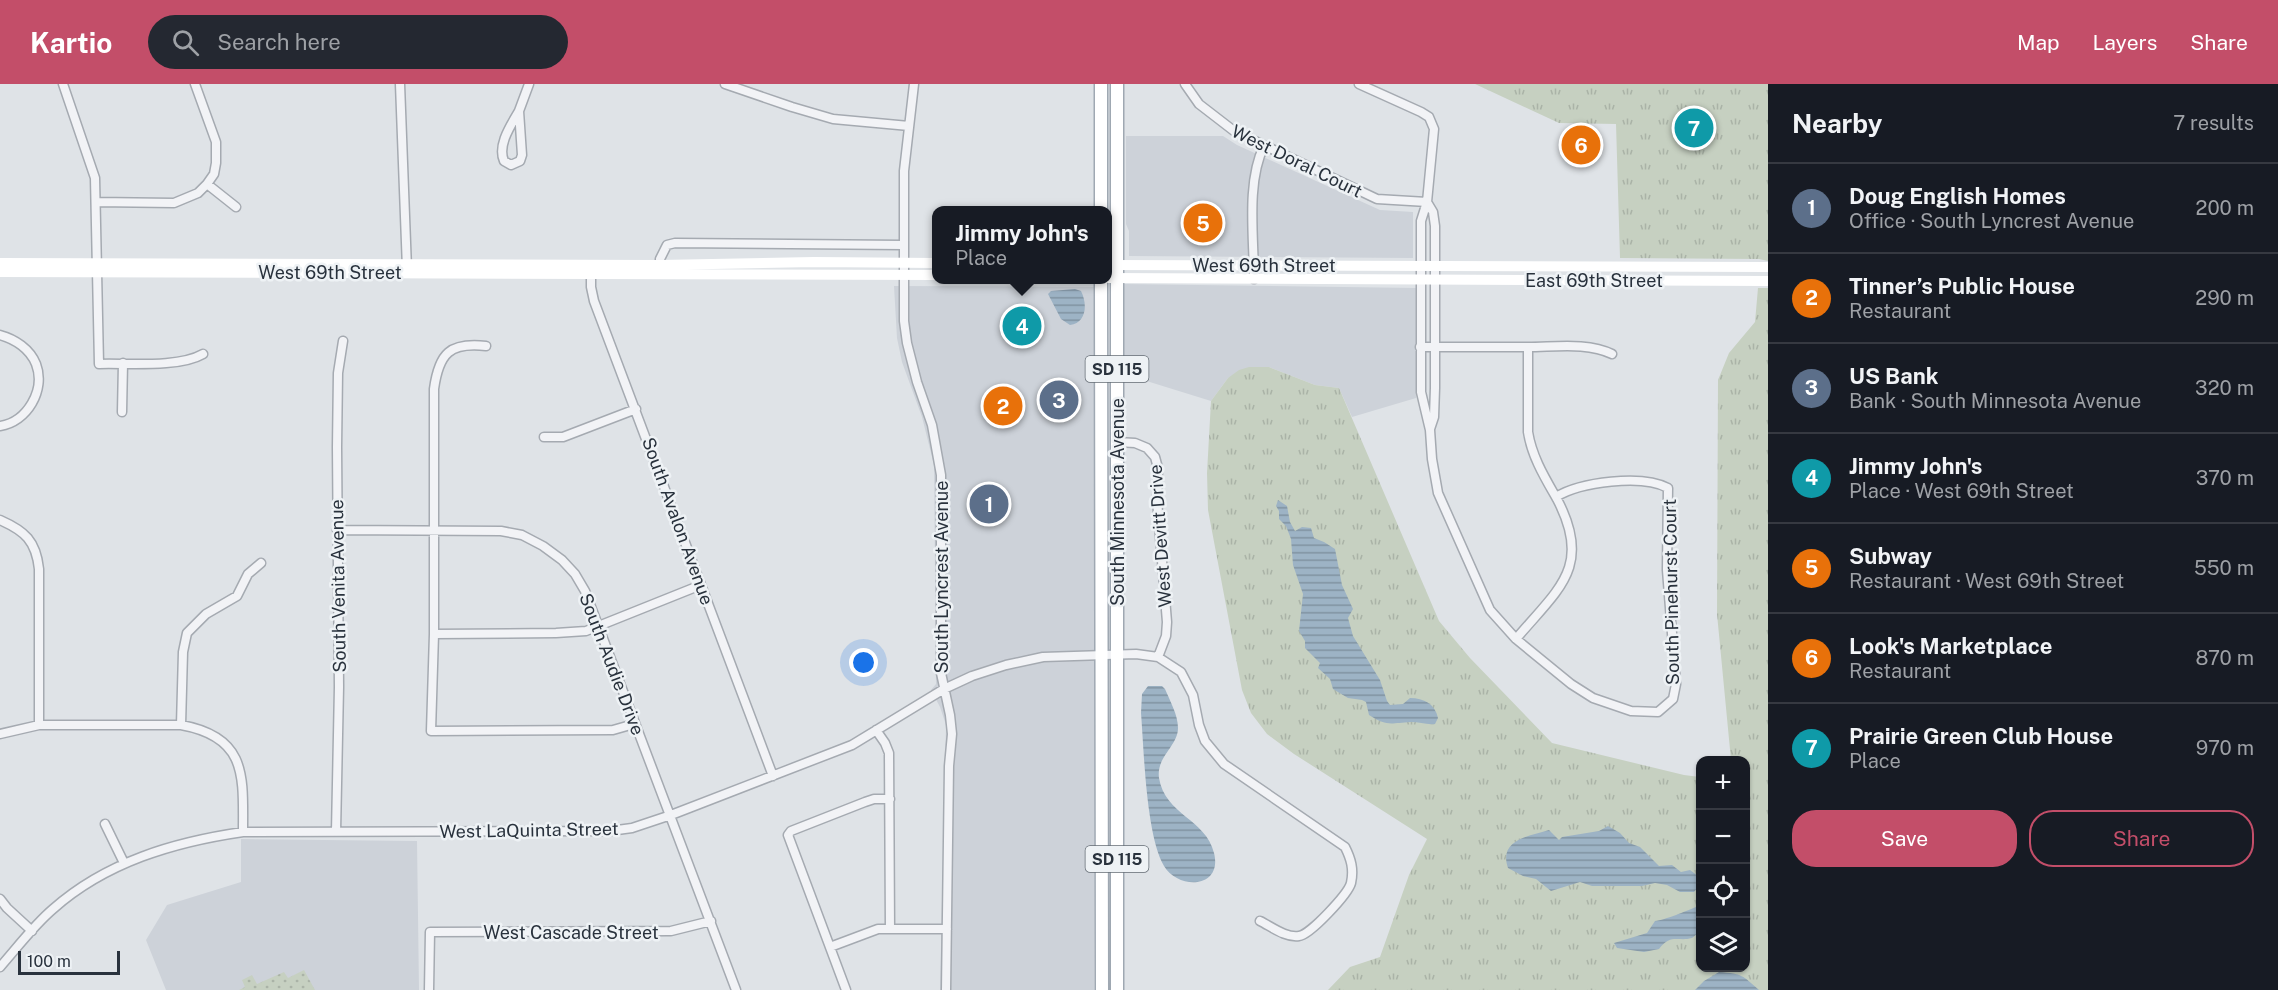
<!DOCTYPE html>
<html lang="en">
<head>
<meta charset="utf-8">
<style>
  body { margin:0; font-family:"Public Sans",sans-serif; background:#242831; color:#f1f3f6 }
  .controls { position:absolute; right:18px; bottom:18px; display:grid; overflow:hidden; border-radius:12px; box-shadow:0 2px 4px #0004 }
  .controls button { width:54px; height:54px; display:grid; place-items:center; padding:0; border:0; border-bottom:2px solid #363941; background:#171b24; color:#f1f3f6; font:30px sans-serif }
  .scale { position:absolute; left:18px; bottom:15px; width:102px; box-sizing:border-box; padding-left:6px; border:3px solid #29323d; border-top:0; font-size:16px; line-height:21px; white-space:nowrap; color:#29323d; -webkit-text-stroke:4px #eef2f5; paint-order:stroke }
  .you { position:absolute; left:864px; top:579px; width:21px; height:21px; margin:-15px; border:4px solid #fff; border-radius:50%; background:#1a73e8; box-shadow:0 0 0 9px #1a73e833 }
  .badge { display:grid; place-items:center; width:39px; height:39px; border-radius:50%; background:#c34e69; color:#fff; font-size:20px; font-weight:700 }
  .pin { position:absolute; translate:-50% -50%; border:3px solid #fff; box-shadow:0 2px 6px #0006 }
  .popup { position:absolute; left:932px; top:122px; width:180px; height:78px; box-sizing:border-box; display:grid; place-content:center; border-radius:12px; background:#171b24; filter:drop-shadow(0 2px 4px #0005); font-size:20px; white-space:nowrap; color:#9ea1a6 }
  .popup b { font-size:22px; color:#f1f3f6 }
  .popup::after { content:''; position:absolute; left:50%; top:100%; margin-left:-12px; border:12px solid transparent; border-top-color:#171b24 }
  .list { margin:0; padding:0; list-style:none }
  h2 { display:flex; justify-content:space-between; align-items:center; height:78px; margin:0; padding:0 24px; font-size:26px }
  h2 small { font-size:20px; font-weight:400; color:#9ea1a6 }
  .list li { display:grid; grid-template-columns:39px 1fr auto; gap:18px; align-items:center; box-sizing:border-box; height:90px; padding:0 24px; border-top:2px solid #363941 }
  .list b { display:block; font-size:22px; white-space:nowrap }
  .list p { margin:0; font-size:20px; white-space:nowrap; color:#9ea1a6 }
  .list em { font-size:20px; font-style:normal; color:#9ea1a6 }
  .actions { display:flex; gap:12px; padding:18px 24px }
  .actions a { flex:1; padding:14px 0; border:2px solid #c34e69; border-radius:24px; text-align:center; font-size:21px; color:#c34e69 }
  .actions .main { background:#c34e69; color:#fff }
  .icon { flex:none; width:33px; height:33px; fill:none; stroke:currentColor; stroke-width:2; stroke-linecap:round; stroke-linejoin:round }
  .map { position:relative; flex:none; width:1768px; height:906px; overflow:hidden }
  header { display:flex; align-items:center; gap:36px; box-sizing:border-box; height:84px; padding:0 30px; background:#c34e69; color:#fff }
  header strong { font-size:28px }
  nav { display:flex; gap:33px; margin-inline-start:auto; font-size:21px }
  .search { width:420px; height:54px; background:#242831; display:flex; align-items:center; gap:15px; box-sizing:border-box; padding:0 21px; border-radius:33px; color:#9ea1a6; font-size:22px }
  main { display:flex }
  aside { flex:1; background:#171b24 }
  .map>svg:first-child { display:block }
</style>
</head>
<body>
<header>
<strong>Kartio</strong>
<div class="search"><svg class="icon" aria-label="search" viewBox="0 0 24 24"><circle cx="10" cy="10" r="6"/><path d="M15 15l6 6"/></svg>Search here</div>
<nav><a>Map</a><a>Layers</a><a>Share</a></nav>
</header>
<main>
<div class="map">
<svg width="1768" height="906" viewBox="0 0 1768 906">
  <defs>
    <pattern id="grass-tufts" width="24" height="20" patternUnits="userSpaceOnUse" patternTransform="scale(1.5)"><rect width="24" height="20" fill="#c6d0c1"/><path d="M3 7l-1-3M5 7V3M7 7l1-3M15 17l-1-3M17 17v-4M19 17l1-3" fill="none" stroke="#aab3a7"/></pattern>
    <pattern id="park-dots" width="8" height="8" patternUnits="userSpaceOnUse" patternTransform="scale(1.5)"><rect width="8" height="8" fill="#c6d0c1"/><path d="M2 2h.1M6 6h.1" fill="none" stroke="#aab3a7" stroke-width="1.8" stroke-linecap="round"/></pattern>
    <pattern id="water-rules" width="6" height="5" patternUnits="userSpaceOnUse" patternTransform="scale(1.5)"><rect width="6" height="5" fill="#9db3c5"/><path d="M0 2.5h6" fill="none" stroke="#8092a1"/></pattern>
  </defs>
  <rect width="100%" height="100%" fill="#dfe3e7"/>
  <path fill="#cdd2d9" d="M1126,52H1223L1237,61L1380,126L1413,128V174L1129,172V147L1126,140Z
    M1123,200L1416,204V314L1352,333L1339,304L1315,301L1269,283L1228,294L1211,317L1124,290Z
    M894,202L1097,203L1094,906H940L946,641L940,623L931,606L936,600L934,381L922,333L902,278L897,254Z
    M241,755L417,757L419,906H166L146,856L167,821L241,798Z"/>
  <path fill="url(#grass-tufts)" d="M1475,0H1768V177L1759,175L1620,174L1616,40L1559,39Z
    M1758,204H1768V906H1328L1350,883L1380,873L1409,791L1427,755L1294,670L1267,650L1251,629L1242,606L1208,426L1207,389L1211,317L1228,294L1239,286L1249,283H1269L1315,301L1339,304L1439,537L1470,574L1552,659L1684,691L1700,693V884H1746V676H1731L1717,530L1718,296L1729,269L1755,238Z"/>
  <path fill="url(#park-dots)" d="M304,886L315,906H239L245,903L242,896L252,891L257,900L284,888L288,894Z"/>
  <path fill="url(#water-rules)" d="M1075,205L1081,207C1088,221 1086,239 1070,241L1061,235L1048,210L1051,207Z
    M1278,416L1287,422L1290,438L1295,447L1302,443L1311,444L1314,454L1324,458L1335,465L1342,501L1353,525L1348,534L1353,552L1380,596L1387,617L1390,621L1403,620L1410,614C1424,614 1435,620 1438,634L1435,640C1427,641 1419,638 1411,638C1390,639 1388,643 1369,631L1366,618L1362,616L1348,614L1333,605L1330,595L1318,584L1320,579L1305,564V557L1299,547L1303,510L1293,481L1291,455L1286,442L1279,435V427L1276,422Z
    M1148,602H1162L1165,605C1170,617 1178,631 1178,644C1178,662 1156,673 1159,694C1165,731 1206,735 1214,769C1223,805 1178,806 1164,782C1146,751 1144,667 1141,629L1142,610Z
    M1608,742L1620,749L1629,759L1640,763L1659,782L1672,781L1681,788L1690,786L1698,792L1700,801L1694,808H1680L1667,801L1655,799L1642,802H1592L1580,798L1551,807L1536,795L1523,792L1508,784C1498,755 1530,752 1549,746L1559,756L1562,753L1599,747Z
    M1696,823L1700,824V847C1698,849 1695,852 1692,854C1678,858 1671,849 1659,865L1644,868L1617,864L1614,859L1647,849L1655,837C1665,836 1686,827 1696,823Z
    M1719,888C1743,890 1742,891 1759,906H1695L1704,897Z"/>
  <g fill="none" stroke-linecap="round" stroke-linejoin="round">
    <defs>
      <path id="minor" d="M63,0L95,94L99,280C127,279 179,284 203,270
        M400,0L407,185
        M725,0L792,23L833,35L909,42
        M914,0L904,87V237L907,259L917,298L932,341L941,391V589L950,631L952,650L949,682L946,906
        M1185,0L1199,20L1234,47L1377,115L1427,118
        M1359,0L1421,28L1429,33L1434,45L1427,118L1421,137V308L1430,346L1432,375L1438,409L1490,526L1516,555L1571,600L1593,614L1631,627L1658,628L1673,615L1676,600L1667,486L1668,404C1642,390 1580,398 1556,413
        M519,27L522,71L520,77L511,81L504,77C497,61 511,41 519,27Z
        M519,27L529,0
        M207,100L236,123
        M96,118L174,119L198,109L207,100L214,90L216,79V58L195,0
        M1427,118L1433,128L1435,142V304L1434,333L1430,345
        M591,184V203L594,217L773,692
        M660,186V175L667,161L675,159L903,161
        M1254,195C1254,154 1246,98 1264,62
        M0,251C15,255 30,265 36,280C46,306 27,338 0,342
        M486,262C450,258 439,269 434,305V550L431,647L613,646L634,640
        M1420,263H1528V348C1532,373 1545,394 1557,415C1593,483 1558,505 1516,555
        M1528,263C1555,263 1588,258 1612,270
        M122,328L123,279
        M544,353H563L636,325
        M1117,358L1135,359L1147,364L1155,373L1158,384L1157,416L1167,538L1166,552L1158,573
        M0,436C25,447 36,457 39,485V641
        M337,446L501,447L522,451L543,462L562,476L575,490L585,507L736,906
        M434,550L556,549L586,547L701,501
        M181,641L183,568L187,549L206,530L237,512L248,490L261,479
        M876,646L885,659L889,669L890,845
        M0,650L39,641H181C248,653 243,693 243,748
        M105,740L124,779
        M336,748L339,603L337,363L338,289L343,257
        M0,815L7,824L32,847
        M830,863L878,845H947
        M0,883C17,864 33,842 53,825C106,778 174,758 243,748L610,747L632,744L671,731L852,661L944,605L972,592L1006,581L1043,573L1136,570L1158,573L1181,588L1193,611L1199,641L1205,657L1224,680L1345,763C1351,775 1354,785 1351,799C1348,810 1310,851 1299,852C1286,854 1272,843 1260,837
        M429,906L430,848L671,847L711,837
        M846,906L788,751L791,747L865,718L874,715H890"/>
      <path id="primary" d="M1101,0V127
        M1117,0V906
        M1101,196L1102,906"/>
    </defs>
    <use href="#minor" stroke="#a5aab1" stroke-width="11"/>
    <use href="#primary" stroke="#9fa8b2" stroke-width="15"/>
    <use href="#minor" stroke="#f2f3f6" stroke-width="8"/>
    <path stroke="#fff" stroke-width="10" d="M0,179L660,181L814,178L936,179
      M1108,181L1768,183
      M0,188L936,191
      M1108,194L1768,197"/>
    <use href="#primary" stroke="#fff" stroke-width="12"/>
  </g>
  <g text-anchor="middle" dominant-baseline="central" stroke-width="5" stroke-linejoin="round" paint-order="stroke">
    <g fill="#eef2f5" stroke="#646c74" stroke-width="1.5">
      <rect x="1085.5" y="272" width="63" height="26" rx="4.5"/>
      <rect x="1085.5" y="762" width="63" height="26" rx="4.5"/>
    </g>
    <g font-size="16" font-weight="bold" fill="#29323d">
      <text x="1117" y="285">SD 115</text>
      <text x="1117" y="775">SD 115</text>
    </g>
    <g font-size="18" fill="#29323d" stroke="#eef2f5">
      <text transform="translate(1297 77) rotate(26)">West Doral Court</text>
      <text x="1264" y="181">West 69th Street</text>
      <text x="330" y="188">West 69th Street</text>
      <text x="1594" y="196">East 69th Street</text>
      <text transform="translate(1117 418) rotate(-90)">South Minnesota Avenue</text>
      <text transform="translate(678 437) rotate(70)">South Avalon Avenue</text>
      <text transform="translate(1160 452) rotate(-94)">West Devitt Drive</text>
      <text transform="translate(941 493) rotate(-90)">South Lyncrest Avenue</text>
      <text transform="translate(338 502) rotate(-91)">South Venita Avenue</text>
      <text transform="translate(1671 508) rotate(-91)">South Pinehurst Court</text>
      <text transform="translate(612 580) rotate(69)">South Audie Drive</text>
      <text transform="translate(529 746) rotate(-1)">West LaQuinta Street</text>
      <text x="571" y="848">West Cascade Street</text>
    </g>
  </g>
</svg>
<div class="controls">
<button>+</button>
<button>−</button>
<button><svg class="icon" aria-label="locate" viewBox="0 0 24 24"><circle cx="12" cy="12" r="6"/><path d="M12 2v4M12 18v4M2 12h4M18 12h4"/></svg></button>
<button><svg class="icon" aria-label="layers" viewBox="0 0 24 24"><path d="M12 4l9 5-9 5-9-5zM3 14l9 5 9-5"/></svg></button>
</div>
<div class="scale">100 m</div>
<div class="you"></div>
<div class="pin badge" style="left:989px;top:420px;background:#5c6f8a">1</div>
<div class="pin badge" style="left:1003px;top:322px;background:#e8710a">2</div>
<div class="pin badge" style="left:1059px;top:316px;background:#5c6f8a">3</div>
<div class="pin badge" style="left:1022px;top:242px;background:#0f9aa8">4</div>
<div class="popup"><b>Jimmy John's</b>Place</div>
<div class="pin badge" style="left:1203px;top:139px;background:#e8710a">5</div>
<div class="pin badge" style="left:1581px;top:61px;background:#e8710a">6</div>
<div class="pin badge" style="left:1694px;top:44px;background:#0f9aa8">7</div>
</div>
<aside>
<h2>Nearby<small>7 results</small></h2>
<ul class="list">
<li><span class="badge" style="background:#5c6f8a">1</span><div><b>Doug English Homes</b><p>Office · South Lyncrest Avenue</p></div><em>200 m</em></li>
<li><span class="badge" style="background:#e8710a">2</span><div><b>Tinner’s Public House</b><p>Restaurant</p></div><em>290 m</em></li>
<li><span class="badge" style="background:#5c6f8a">3</span><div><b>US Bank</b><p>Bank · South Minnesota Avenue</p></div><em>320 m</em></li>
<li><span class="badge" style="background:#0f9aa8">4</span><div><b>Jimmy John's</b><p>Place · West 69th Street</p></div><em>370 m</em></li>
<li><span class="badge" style="background:#e8710a">5</span><div><b>Subway</b><p>Restaurant · West 69th Street</p></div><em>550 m</em></li>
<li><span class="badge" style="background:#e8710a">6</span><div><b>Look's Marketplace</b><p>Restaurant</p></div><em>870 m</em></li>
<li><span class="badge" style="background:#0f9aa8">7</span><div><b>Prairie Green Club House</b><p>Place</p></div><em>970 m</em></li>
</ul>
<div class="actions"><a class="main">Save</a><a>Share</a></div>
</aside>
</main>
</body>
</html>
